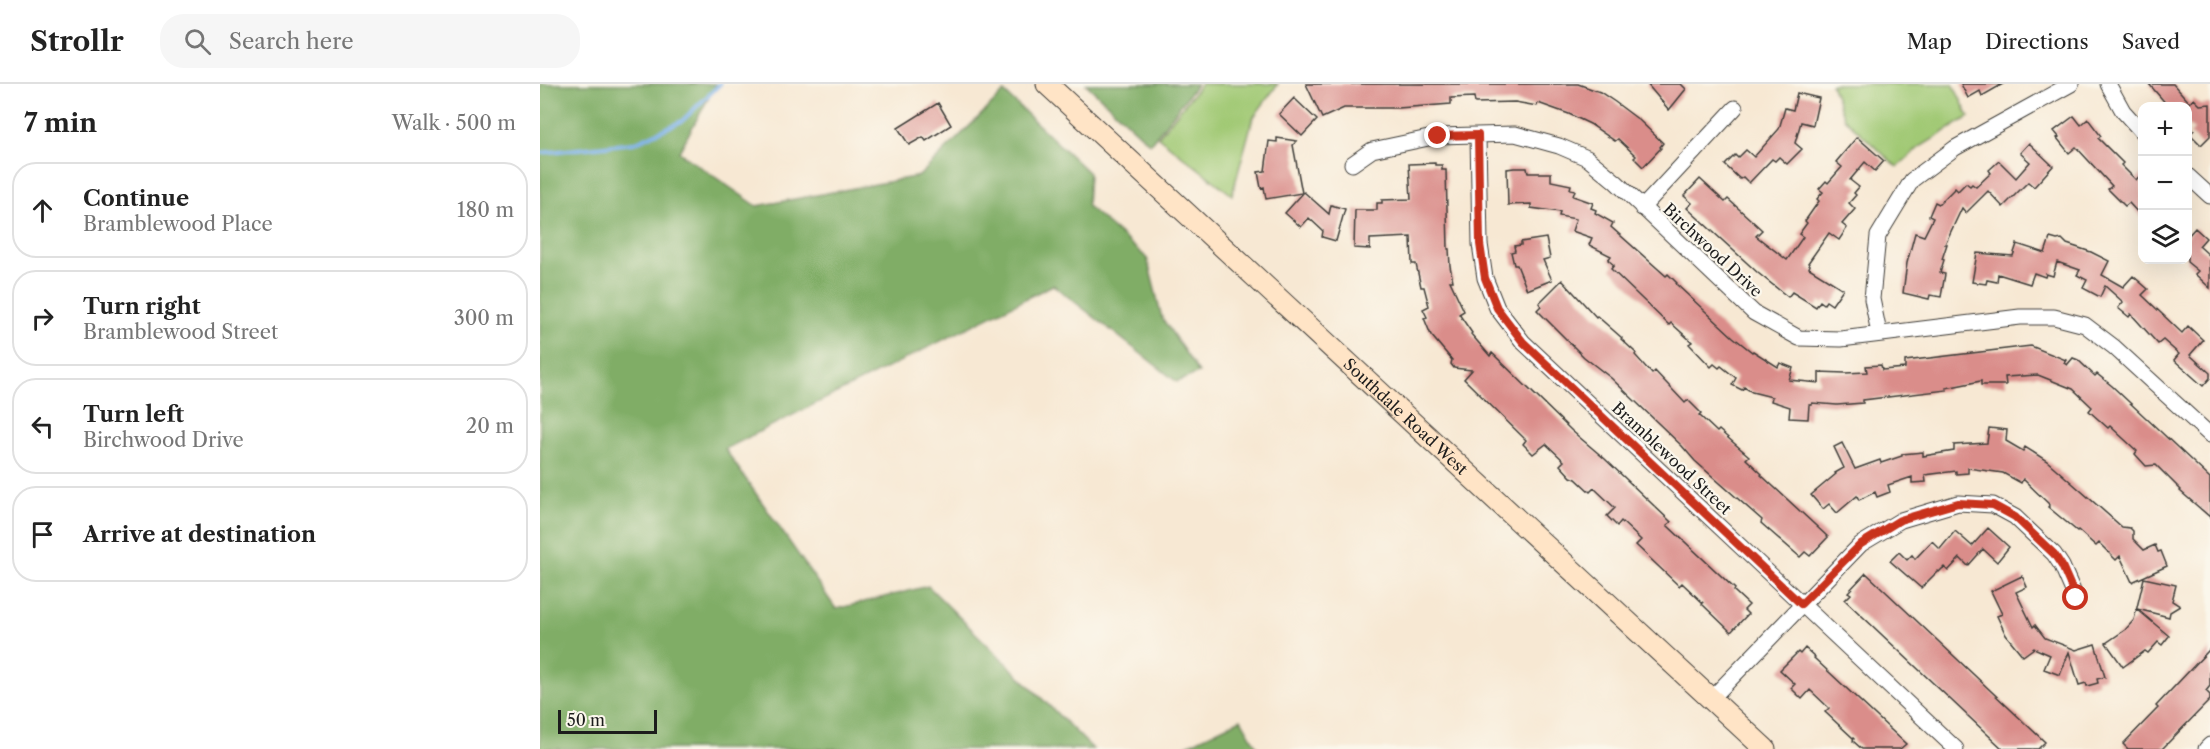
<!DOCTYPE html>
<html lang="en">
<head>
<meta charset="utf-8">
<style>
  body { margin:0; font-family:"Libre Caslon Text",serif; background:#f6f6f6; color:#222 }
  .controls { position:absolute; right:18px; top:18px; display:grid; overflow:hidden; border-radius:12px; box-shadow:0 6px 24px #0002 }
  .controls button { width:54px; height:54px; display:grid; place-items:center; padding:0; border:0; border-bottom:2px solid #e0e0e0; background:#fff; color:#222; font:30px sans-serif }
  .scale { position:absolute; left:18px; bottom:15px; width:99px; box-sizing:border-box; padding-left:6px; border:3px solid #1c1c1c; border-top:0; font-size:16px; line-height:21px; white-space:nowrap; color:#1c1c1c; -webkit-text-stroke:4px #fbf7ec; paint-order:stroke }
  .stop { position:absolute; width:18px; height:18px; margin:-14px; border:4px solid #c8321e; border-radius:50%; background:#fff }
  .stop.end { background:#c8321e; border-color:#fff; box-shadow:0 2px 6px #0008 }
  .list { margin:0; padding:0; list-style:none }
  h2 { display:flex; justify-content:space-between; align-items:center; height:78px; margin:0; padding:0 24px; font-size:26px }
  h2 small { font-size:20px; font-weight:400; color:#767676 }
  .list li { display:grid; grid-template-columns:39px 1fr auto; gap:18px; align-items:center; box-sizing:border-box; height:96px; margin:0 12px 12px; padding:0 12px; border:2px solid #e0e0e0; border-radius:24px }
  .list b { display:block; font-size:22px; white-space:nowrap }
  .list p { margin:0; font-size:20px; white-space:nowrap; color:#767676 }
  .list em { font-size:20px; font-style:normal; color:#767676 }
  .icon { flex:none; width:33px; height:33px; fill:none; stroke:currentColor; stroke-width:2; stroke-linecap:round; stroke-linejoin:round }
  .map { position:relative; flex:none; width:1670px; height:665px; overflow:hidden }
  header { display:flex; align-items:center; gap:36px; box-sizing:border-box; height:84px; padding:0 30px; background:#fff; border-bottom:2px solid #e0e0e0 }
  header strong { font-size:28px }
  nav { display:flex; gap:33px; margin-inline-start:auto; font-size:21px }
  .search { width:420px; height:54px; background:#f6f6f6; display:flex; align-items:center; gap:15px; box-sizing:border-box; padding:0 21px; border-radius:24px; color:#767676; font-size:22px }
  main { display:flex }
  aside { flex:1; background:#fff }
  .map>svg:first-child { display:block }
</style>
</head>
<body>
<header>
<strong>Strollr</strong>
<div class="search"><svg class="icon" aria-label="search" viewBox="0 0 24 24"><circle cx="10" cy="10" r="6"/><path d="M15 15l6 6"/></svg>Search here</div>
<nav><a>Map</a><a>Directions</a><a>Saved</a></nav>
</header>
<main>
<aside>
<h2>7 min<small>Walk · 500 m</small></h2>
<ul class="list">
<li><svg class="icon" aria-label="ahead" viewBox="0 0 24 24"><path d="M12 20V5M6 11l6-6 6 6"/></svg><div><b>Continue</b><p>Bramblewood Place</p></div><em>180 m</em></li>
<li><svg class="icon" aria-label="right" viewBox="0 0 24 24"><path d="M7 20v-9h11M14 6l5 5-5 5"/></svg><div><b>Turn right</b><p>Bramblewood Street</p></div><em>300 m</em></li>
<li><svg class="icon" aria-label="left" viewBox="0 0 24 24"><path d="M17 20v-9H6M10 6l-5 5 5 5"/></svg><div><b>Turn left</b><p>Birchwood Drive</p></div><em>20 m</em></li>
<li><svg class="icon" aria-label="arrive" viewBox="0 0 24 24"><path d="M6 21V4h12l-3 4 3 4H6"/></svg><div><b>Arrive at destination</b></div></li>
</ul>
</aside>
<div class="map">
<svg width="1670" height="665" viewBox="0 0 1670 665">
  <rect width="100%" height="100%" fill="#fbf7ec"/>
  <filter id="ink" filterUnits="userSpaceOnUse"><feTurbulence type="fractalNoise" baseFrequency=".0167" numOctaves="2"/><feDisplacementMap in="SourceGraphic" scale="12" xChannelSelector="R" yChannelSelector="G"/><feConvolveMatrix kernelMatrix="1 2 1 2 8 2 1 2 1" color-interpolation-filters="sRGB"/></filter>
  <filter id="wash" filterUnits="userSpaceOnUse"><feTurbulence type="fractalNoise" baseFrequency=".008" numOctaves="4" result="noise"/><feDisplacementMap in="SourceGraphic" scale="24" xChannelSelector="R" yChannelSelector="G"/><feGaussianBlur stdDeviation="1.35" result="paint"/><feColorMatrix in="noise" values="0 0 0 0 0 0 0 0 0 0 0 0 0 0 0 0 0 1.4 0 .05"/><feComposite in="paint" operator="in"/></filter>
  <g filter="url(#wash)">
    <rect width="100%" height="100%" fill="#f7e8d3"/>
    <path fill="#a1c974" stroke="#5e7248" stroke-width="1.5" d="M661,0H738L713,34L692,111L618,53Z
      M1291,0H1413L1429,33L1380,63L1357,83L1304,34Z"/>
    <path fill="#80ad66" stroke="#4e6441" stroke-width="1.5" d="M0,0H176L139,68L217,122L379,92L464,8L549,89L547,122L607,174L622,234L659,289L637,298L513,201L185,365L296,525L388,502L553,665H0Z
      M546,0H657L610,60Z
      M701,635L718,665H639Z"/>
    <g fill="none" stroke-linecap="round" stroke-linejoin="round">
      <path stroke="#7eb2ec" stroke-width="4" d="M0,69L94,59L142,37L180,0"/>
    </g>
    <g id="blocks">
      <path fill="#da8d8a" d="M766,0H1038L1060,8L1075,18L1099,36L1123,59L1120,63L1121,64L1103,83L1094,74L1096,72L1078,55L1075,57L1050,40L1029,30L998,19L997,22L975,18L935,19L934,13L911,14V20L858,24H804L782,34Z
        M1107,0H1141L1146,5L1129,26Z
        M1421,0H1463L1442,12L1440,7L1428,14Z
        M1609,0H1633L1650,19L1654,15L1660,21L1670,20V52L1661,61L1650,50L1654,46L1647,40V22H1628Z
        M1257,9L1279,14L1273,41L1261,38L1255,59L1262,65L1247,80L1239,73L1235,77L1232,75L1209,99L1203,93L1200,95L1185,81L1195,71L1198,74L1206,66L1214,73L1239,45L1245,24L1253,26Z
        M754,14L777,36L762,52L739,30Z
        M398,19L411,41L386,57L383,53L369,61L358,44Z
        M1534,32L1541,41L1548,35L1561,52L1558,54L1583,79L1581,81L1596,96L1602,89V133L1589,119L1585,122L1568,105L1572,102L1536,63L1529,69L1517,54L1519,53L1514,47Z
        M1317,53L1344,77L1335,87L1325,78L1310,96L1319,103L1314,109L1316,111L1309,119L1315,125L1302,140L1307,144L1299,156L1289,149L1268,179L1270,181L1269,184L1303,205L1292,221L1286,217L1284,220L1280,217L1276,223L1252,208L1248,213L1218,189L1147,124L1152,119L1144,112L1160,95L1185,118L1188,115L1210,135L1222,146L1216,152L1247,176L1263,153L1259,150L1267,139L1265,137L1279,117L1277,115L1283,108L1279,105L1286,97L1288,99L1302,83L1296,78Z
        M737,54L757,57L753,61L762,109L726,115L724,103L721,104L718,88L725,87L729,57L737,58Z
        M1489,59L1513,82L1494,103L1488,98L1463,123L1448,107L1426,129L1422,124L1405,160H1407L1402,175L1404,176L1400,189L1405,190L1401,213L1390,211L1389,215L1363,209L1367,179L1375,149L1384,152L1393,134L1389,132L1395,118L1399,120L1415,104L1418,107L1426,99L1430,102L1432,100L1436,103L1451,89L1449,86L1459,77L1476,94L1490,78L1480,69Z
        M895,79V81H902V86H906L908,165H909L910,182L913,197H910L924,227L919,230L932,249L931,250L950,272L952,269L1032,347L1065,375L1131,438L1127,441L1195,505L1194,507L1209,521L1204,526L1208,530L1191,548L1162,520L1163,519L1142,499L1139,502L1096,461L1101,456L1081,437L1077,442L1067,432L1075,424L1054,404L1050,408L1036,395L1031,393L1020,381L1024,377L1006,360L993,370L983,360L986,356L924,295L932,286L914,284L911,280L912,276L891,251L884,234L887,233L883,225L889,222L884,203H881L876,180H872L871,153L830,155V165L814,164L815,126H837V119H842V116L871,115L869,80Z
        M974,84H987L988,89H1011V97L1031,101L1030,105L1035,106L1033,112L1053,119L1051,124L1056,126L1055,129L1073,139L1071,143L1126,192L1128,190L1137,199L1136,200L1193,253L1212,268L1213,267L1238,283L1240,279L1253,284L1249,296L1279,299V288L1305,289L1327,288L1326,282L1341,281L1342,286L1365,284V277L1491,262L1526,276L1524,279L1527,281L1533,274L1538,276L1555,292L1557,290L1572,302L1670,394V433L1640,407L1641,406L1616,381L1606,382L1595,370L1597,367L1570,342L1568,344L1549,327L1552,323L1533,305L1498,291L1465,293L1466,301H1441V297L1406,304L1407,306L1323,316V319L1297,321L1272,319V321H1269L1268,335L1249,334L1250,323L1231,317L1232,313L1212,308L1204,303L1202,306L1192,301L1196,294L1181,282L1179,284L1174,280L1171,283L1149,260L1152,258L1131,239L1129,241L1071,185L1074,181L1068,176L1071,172L1049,161L1052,154L1032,147L1036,135L1019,132L1020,128L991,124V120L968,121L967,85Z
        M764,108L789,130L791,121L805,125L796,157L782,153L783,147L769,134L761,143L745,129Z
        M1655,144L1666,154L1659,162L1670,172V204L1655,190L1658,187L1647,178V153Z
        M1006,154L1010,174L1003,176L1012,196L987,206L977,181H974L971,168L975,167L974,162L981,161V158Z
        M1510,154L1517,156L1522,155L1527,160L1551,168L1569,177L1562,191L1583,203L1593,192L1608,205L1602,211L1642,249L1648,242L1663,256L1650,271L1670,289V294L1663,302L1634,276L1639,270L1623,256L1618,260L1591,230L1589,233L1578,224L1583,218L1565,202L1560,213L1543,204L1547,196L1537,191L1540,186L1517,178L1513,192L1506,190L1505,193L1494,189L1490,200L1458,190L1457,198L1447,196L1446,200L1432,198L1437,169L1473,172L1477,160L1505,169Z
        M1022,196L1056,233L1057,232L1082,254L1081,255L1096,269L1095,271L1112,290L1115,287L1145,319L1148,316L1161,329L1159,331L1177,348L1179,346L1195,360L1209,372L1206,375L1222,390L1221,391L1288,453L1270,472L1265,468L1260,473L1230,447L1221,439L1222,436L1155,377L1142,362L1071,294L1044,273L997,226L1001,222L999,219Z
        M1449,344L1467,346L1466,357L1483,367L1485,363L1507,377L1582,443L1590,444L1593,447V455L1604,466L1615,461L1618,468L1621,467L1627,482L1592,498L1580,472L1576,476L1559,459L1556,462L1538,446L1537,447L1508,423L1510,421L1483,395L1481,399L1463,389L1428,384V389L1416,390V387L1385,391L1386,398L1372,399V393L1348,401L1350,408L1337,413L1335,408L1319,416L1317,412L1297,429L1289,420L1283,425L1271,411L1296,390L1295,389L1304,384L1294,363L1302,359L1315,385L1340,376L1341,379L1362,372V370L1383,368V372L1414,367V361L1447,359Z
        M1448,444L1469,463L1457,478L1443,465L1428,482L1420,474L1408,487L1404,483L1399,488L1398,487L1381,504L1350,477L1359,468L1367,476L1372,471L1375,475L1392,457L1400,465L1415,447L1432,462Z
        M1326,489L1505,658L1498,665H1463L1305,516L1311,510L1308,508Z
        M1482,492L1487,503L1476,508L1493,543L1495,541L1505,554L1536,566L1555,560L1565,593L1557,595L1558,599L1547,602L1546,599L1539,601L1529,568L1520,591L1504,585L1510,571L1494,564L1483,572L1466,551L1457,532L1462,530L1451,507Z
        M1604,494L1636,501L1632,517L1640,522L1630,528L1629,533L1597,525L1629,552L1622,561L1618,558L1608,569L1605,567L1583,583L1566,559L1585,546L1594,536Z
        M1265,564L1275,573L1274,574L1366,660L1360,665H1322L1313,657L1314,655L1285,628L1289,624L1270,606L1262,615L1251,604L1255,600L1240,586L1258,568L1260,570Z
        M1670,565V602L1666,607L1670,611V616L1622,665H1588L1583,660L1618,624L1616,622Z"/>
    </g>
  </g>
  <g filter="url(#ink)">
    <use href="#blocks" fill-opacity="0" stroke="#3d3b37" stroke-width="1.5"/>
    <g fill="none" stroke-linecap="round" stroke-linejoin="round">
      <defs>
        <path id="street" d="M1568,0L1583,27L1602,48
          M938,52L940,160L945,194L957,224L983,258L1416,665
          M812,80L832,66L898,52L975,50L1019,62L1047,74L1076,98L1214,229L1259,254L1301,255L1480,233H1514L1545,241L1574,263L1670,351
          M1648,92L1670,112
          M1102,124L1195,24
          M1339,249L1332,215L1338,152L1372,96L1415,64L1531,0
          M1171,615L1321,460L1361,436L1418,419L1453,421L1475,433L1514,470L1522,482L1536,514
          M1666,665L1670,661"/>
        <g id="secondary">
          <path id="s1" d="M507,0L1225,665"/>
        </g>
      </defs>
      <use href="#street" stroke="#3d3b37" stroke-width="17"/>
      <use href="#secondary" stroke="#3d3b37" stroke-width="23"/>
      <use href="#street" stroke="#fff" stroke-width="15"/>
      <use href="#secondary" stroke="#ffe4c6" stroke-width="21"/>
    </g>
  </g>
  <g fill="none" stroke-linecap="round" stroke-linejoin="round" filter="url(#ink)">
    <path stroke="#c8321e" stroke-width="8" d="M898,52L938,51L940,160L945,194L957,224L983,258L1261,520L1321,460L1360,436L1418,419L1453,421L1475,433L1514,470L1522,482L1536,514"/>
  </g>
  <g text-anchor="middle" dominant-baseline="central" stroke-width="4.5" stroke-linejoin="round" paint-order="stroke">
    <g font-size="16" fill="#1c1c1c" stroke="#fbf7ec">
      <text transform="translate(1173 166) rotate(43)">Birchwood Drive</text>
      <text stroke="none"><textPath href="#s1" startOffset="489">Southdale Road West</textPath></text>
      <text transform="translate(1132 374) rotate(43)">Bramblewood Street</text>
    </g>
  </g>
</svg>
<div class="controls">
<button>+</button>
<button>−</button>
<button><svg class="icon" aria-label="layers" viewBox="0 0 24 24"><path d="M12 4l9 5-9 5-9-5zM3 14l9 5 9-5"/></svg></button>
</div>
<div class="scale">50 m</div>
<div class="stop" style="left:1536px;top:514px"></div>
<div class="stop end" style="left:898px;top:52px"></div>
</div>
</main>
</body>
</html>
